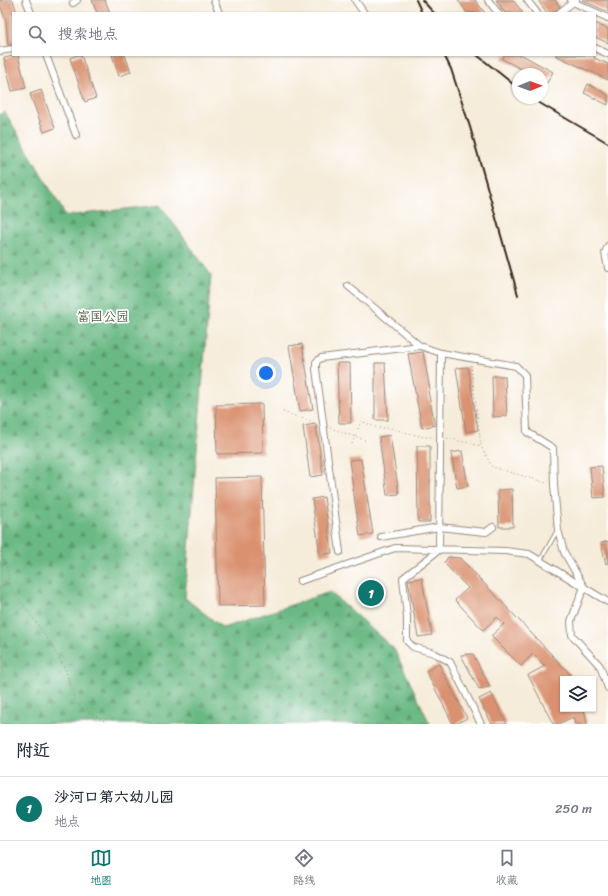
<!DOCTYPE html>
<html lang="zh">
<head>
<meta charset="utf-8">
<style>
  body { margin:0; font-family:Sriracha,"LXGW WenKai TC",sans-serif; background:#f2f2f3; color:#1f2937 }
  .controls { position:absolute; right:12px; bottom:12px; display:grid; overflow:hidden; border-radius:0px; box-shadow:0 1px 3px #0004 }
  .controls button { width:36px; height:36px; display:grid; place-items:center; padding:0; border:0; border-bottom:1px solid #e0e1e3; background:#fff; color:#1f2937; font:20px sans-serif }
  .compass { position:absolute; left:512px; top:68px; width:36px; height:36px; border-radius:50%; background:#fff; box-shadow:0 1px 3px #0004; rotate:89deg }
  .you { position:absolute; left:266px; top:373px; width:14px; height:14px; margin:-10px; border:3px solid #fff; border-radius:50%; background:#1a73e8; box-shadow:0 0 0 6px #1a73e833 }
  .badge { display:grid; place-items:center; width:26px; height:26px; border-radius:50%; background:#0f766e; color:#fff; font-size:13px; font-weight:700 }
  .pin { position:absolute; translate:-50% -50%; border:2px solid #fff; box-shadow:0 1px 4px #0006 }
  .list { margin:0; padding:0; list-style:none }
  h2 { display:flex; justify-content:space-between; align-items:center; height:52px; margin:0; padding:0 16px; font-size:17px }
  h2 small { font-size:13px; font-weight:400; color:#747a83 }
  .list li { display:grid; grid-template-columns:26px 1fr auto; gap:12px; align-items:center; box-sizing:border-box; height:64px; padding:0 16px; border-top:1px solid #e0e1e3 }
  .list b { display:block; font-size:15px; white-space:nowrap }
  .list p { margin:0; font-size:13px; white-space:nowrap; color:#747a83 }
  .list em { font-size:13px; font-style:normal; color:#747a83 }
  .icon { flex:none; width:22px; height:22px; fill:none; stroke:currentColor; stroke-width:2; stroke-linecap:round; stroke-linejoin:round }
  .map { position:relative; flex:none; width:608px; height:724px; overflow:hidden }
  .search { position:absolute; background:#fff; box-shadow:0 1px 3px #0004; left:12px; right:12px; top:12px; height:44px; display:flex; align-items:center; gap:10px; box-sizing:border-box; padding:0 14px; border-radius:0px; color:#747a83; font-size:15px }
  .sheet { height:116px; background:#fff }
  nav { display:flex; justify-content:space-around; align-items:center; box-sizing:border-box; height:56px; border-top:1px solid #e0e1e3; background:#fff; font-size:11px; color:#747a83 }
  nav a { display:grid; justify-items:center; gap:2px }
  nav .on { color:#0f766e }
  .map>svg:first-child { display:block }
</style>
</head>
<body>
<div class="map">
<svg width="608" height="724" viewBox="0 0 608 724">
  <defs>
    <pattern id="forest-firs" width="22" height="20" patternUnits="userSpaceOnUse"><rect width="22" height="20" fill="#6bb984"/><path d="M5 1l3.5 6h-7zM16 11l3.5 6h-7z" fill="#59976b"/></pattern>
  </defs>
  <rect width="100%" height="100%" fill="#fff"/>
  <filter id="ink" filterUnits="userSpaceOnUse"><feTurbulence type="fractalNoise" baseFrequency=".025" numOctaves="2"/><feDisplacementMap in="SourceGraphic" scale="8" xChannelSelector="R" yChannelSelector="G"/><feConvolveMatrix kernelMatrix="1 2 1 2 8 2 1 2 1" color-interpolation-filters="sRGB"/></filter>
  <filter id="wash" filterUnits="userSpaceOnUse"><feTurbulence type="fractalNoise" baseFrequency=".012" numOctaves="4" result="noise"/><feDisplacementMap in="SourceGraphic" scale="16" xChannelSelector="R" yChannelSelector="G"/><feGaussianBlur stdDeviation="0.9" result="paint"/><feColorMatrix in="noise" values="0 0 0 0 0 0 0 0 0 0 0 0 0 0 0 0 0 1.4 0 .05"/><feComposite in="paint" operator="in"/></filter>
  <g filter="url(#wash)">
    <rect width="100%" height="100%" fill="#f6ecda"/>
    <path fill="url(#forest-firs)" stroke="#537251" d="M5,112L66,216L160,205L211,275L185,598L223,628L330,592L394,649L430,724H0V114Z"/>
    <g id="blocks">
      <path fill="#da916f" d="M0,0H13L17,13H13V45H8L6,21L0,5Z
        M92,0H105L110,13H97Z
        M458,0H475L485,13H467Z
        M496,0H513L523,13H505Z
        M538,0H555L560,7L551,13H547Z
        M582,0H608V12Z
        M595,23L608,29V43L595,37Z
        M18,55L26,88L12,91L4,58Z
        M78,55H81L96,98L85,102L70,58Z
        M112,55H125L131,72L119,76Z
        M504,55H522L553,72L547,83L542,80V74H531L502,59Z
        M555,55H595L594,58L608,64V80Z
        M588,84L608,95V105L584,93Z
        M41,90L55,128L44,132L30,94Z
        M302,344L313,409L300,411L289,346Z
        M423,352L430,390L428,391L435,425L422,428L408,354Z
        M337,363H350L351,423H339Z
        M375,363H385L388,420H375Z
        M468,367L478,430L466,432L456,368Z
        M492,376H505L507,416L493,417Z
        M262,404L263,453L217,454L216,405Z
        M316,424L323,475L310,477L303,426Z
        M390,435L399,494L387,495L379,437Z
        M417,446H430V522H418Z
        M462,451L468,486L457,488L451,453Z
        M361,459L373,534L360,536L349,460Z
        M602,466L605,497L593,498L590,467Z
        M262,477L265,605L218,606L215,478Z
        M512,489L513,527H499L498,490Z
        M324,497L332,553L320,555L312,499Z
        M608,541V563L606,564L601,543Z
        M448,557L460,558L570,674L572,679H563V709H584L587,724H575L573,717L558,724H553L528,675L545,666L533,654L521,666L491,636L504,624L497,617L483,630L455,600L468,588L444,563Z
        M422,578L432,635L418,637L408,580Z
        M380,583L385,596L362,604L358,590Z
        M473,654L490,687L479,689L461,655Z
        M439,664L467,718L456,724H453L426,671Z
        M491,693L507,724H492L479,699Z"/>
    </g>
  </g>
  <g filter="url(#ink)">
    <use href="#blocks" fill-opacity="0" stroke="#988b7c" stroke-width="1"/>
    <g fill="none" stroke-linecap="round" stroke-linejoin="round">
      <defs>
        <path id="lane" d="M540,561L557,531"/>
        <path id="street" d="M26,0L31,13
          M214,0L219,13
          M355,0L364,13
          M488,0L498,13
          M527,0L537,13
          M571,0L573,2L608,18
          M73,3L77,0
          M559,13L576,0
          M595,48L608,54
          M0,51L13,49
          M46,55L76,135
          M608,246L605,253L608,268
          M348,286L420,346L441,353L516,366L525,375L527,432L553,448L554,485L558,530L564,552L584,587L571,621L572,635L600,666L608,688
          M441,353L439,550L403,578L407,617V641L413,647L434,653L450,662L481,724
          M381,537L439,527L486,532L493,527
          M340,552L316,369V362L321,358L420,346
          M300,581L395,548L505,551L529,554L608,602"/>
      </defs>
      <use href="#lane" stroke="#988b7c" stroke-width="5"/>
      <use href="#street" stroke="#988b7c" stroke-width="8"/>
      <path stroke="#988b7c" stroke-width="1" stroke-dasharray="1 3" stroke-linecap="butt" d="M471,365L481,446L492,467L547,483
        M283,412L316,423
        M330,428L367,441
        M447,438L481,446
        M352,444L361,421L378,428H389L423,437H434
        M0,552L7,569L9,585L50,642L66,671L76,704L109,724"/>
      <use href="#lane" stroke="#fff" stroke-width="3"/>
      <use href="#street" stroke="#fff" stroke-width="6"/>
      <path stroke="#3b2a1e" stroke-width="2" d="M416,0L422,13
        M422,0L434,13
        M444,55L451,69L470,127L518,295
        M477,55L518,88
        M531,98L608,143"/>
    </g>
  </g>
  <g text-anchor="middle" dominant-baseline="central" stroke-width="3.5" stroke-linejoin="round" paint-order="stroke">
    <g font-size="13" fill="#515f44" stroke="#fff">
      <text x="103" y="316">富国公园</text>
    </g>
  </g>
</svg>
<div class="controls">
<button><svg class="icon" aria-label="layers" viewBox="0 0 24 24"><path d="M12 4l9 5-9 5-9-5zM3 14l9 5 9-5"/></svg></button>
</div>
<svg class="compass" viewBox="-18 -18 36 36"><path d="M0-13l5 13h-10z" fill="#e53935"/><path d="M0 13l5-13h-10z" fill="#747a83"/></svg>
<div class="you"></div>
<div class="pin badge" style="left:371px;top:593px">1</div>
<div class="search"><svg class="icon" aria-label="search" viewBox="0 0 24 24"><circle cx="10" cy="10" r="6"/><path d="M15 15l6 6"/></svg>搜索地点</div>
</div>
<section class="sheet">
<h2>附近<small></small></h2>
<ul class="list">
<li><span class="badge">1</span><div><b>沙河口第六幼儿园</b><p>地点</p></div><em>250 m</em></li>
</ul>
</section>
<nav>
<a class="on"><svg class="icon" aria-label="map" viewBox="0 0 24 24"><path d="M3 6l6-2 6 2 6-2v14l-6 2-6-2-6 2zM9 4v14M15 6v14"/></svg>地图</a>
<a><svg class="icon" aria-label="directions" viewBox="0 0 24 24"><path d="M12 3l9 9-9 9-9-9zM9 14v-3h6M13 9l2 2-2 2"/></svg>路线</a>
<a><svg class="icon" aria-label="saved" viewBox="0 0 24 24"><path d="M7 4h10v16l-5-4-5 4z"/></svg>收藏</a>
</nav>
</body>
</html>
